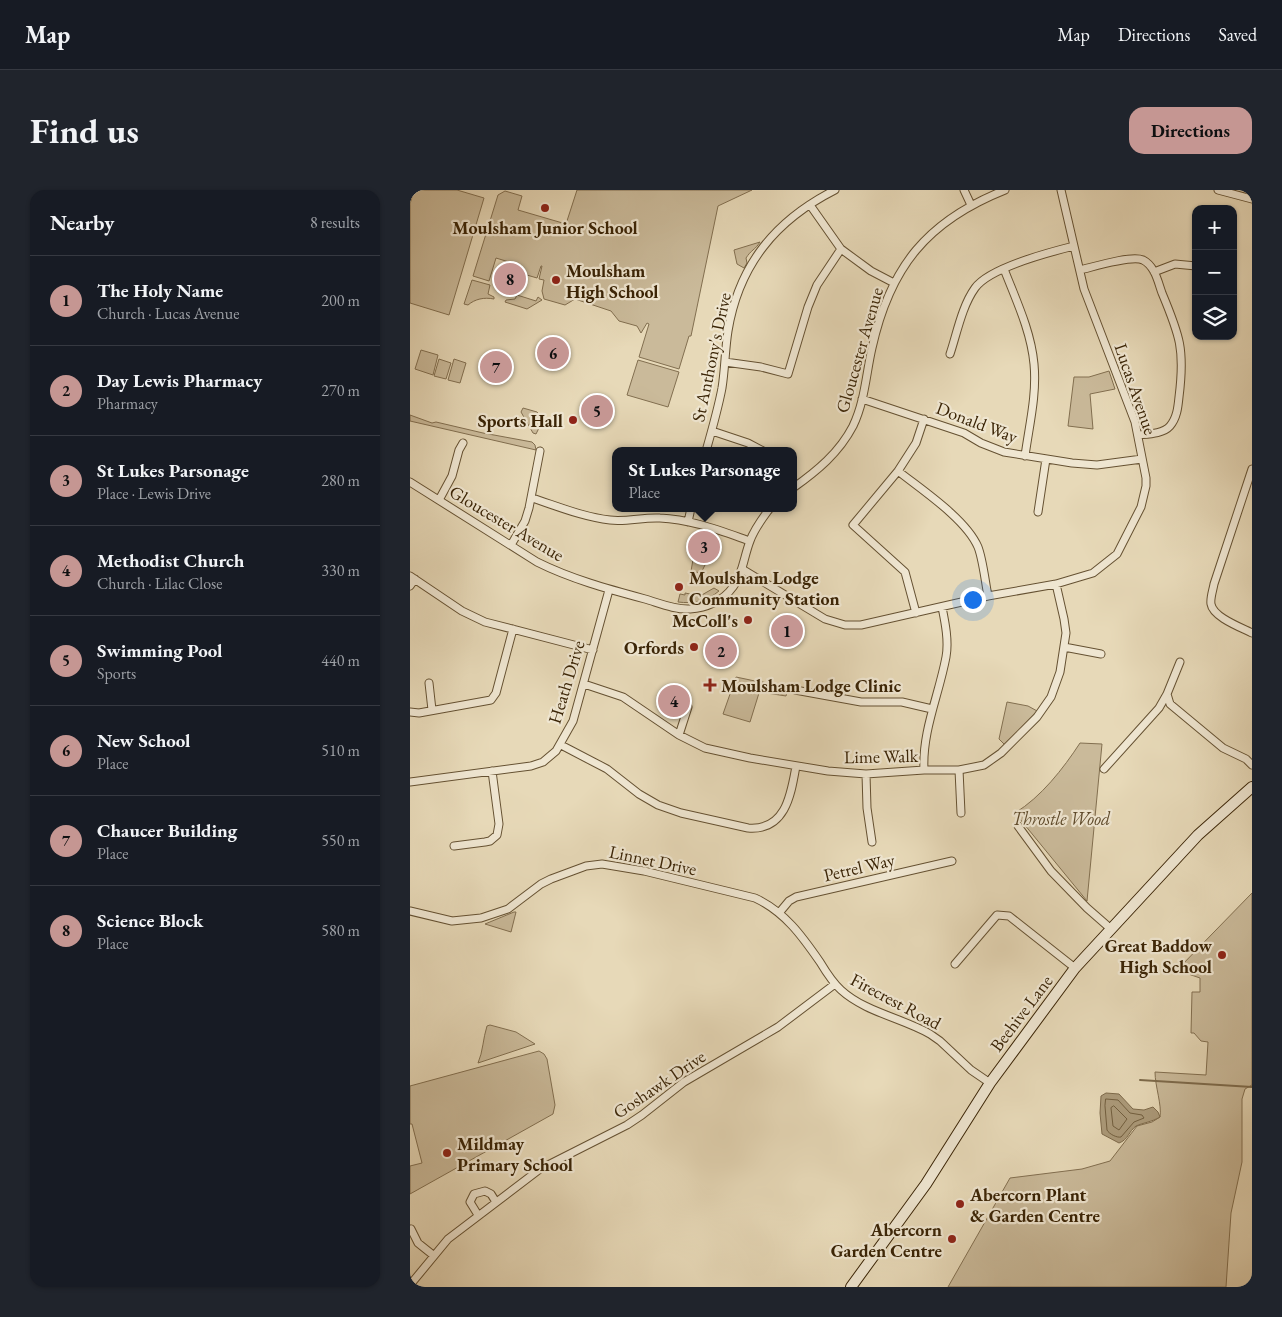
<!DOCTYPE html>
<html lang="en">
<head>
<meta charset="utf-8">
<style>
  body { margin:0; font-family:"EB Garamond",serif; background:#20242c; color:#f1f3f6 }
  .controls { position:absolute; right:15px; top:15px; display:grid; overflow:hidden; border-radius:10px; box-shadow:0 1px 4px #0004 }
  .controls button { width:45px; height:45px; display:grid; place-items:center; padding:0; border:0; border-bottom:1px solid #363941; background:#171b24; color:#f1f3f6; font:25px sans-serif }
  .you { position:absolute; left:562px; top:409px; width:18px; height:18px; margin:-12px; border:4px solid #fff; border-radius:50%; background:#1a73e8; box-shadow:0 0 0 8px #1a73e833 }
  .badge { display:grid; place-items:center; width:32px; height:32px; border-radius:50%; background:#c59692; color:#111; font-size:16px; font-weight:700 }
  .pin { position:absolute; translate:-50% -50%; border:2px solid #fff; box-shadow:0 1px 5px #0006 }
  .popup { position:absolute; left:202px; top:257px; width:185px; height:65px; box-sizing:border-box; display:grid; place-content:center; border-radius:10px; background:#171b24; filter:drop-shadow(0 1px 4px #0005); font-size:16px; white-space:nowrap; color:#9ea1a6 }
  .popup b { font-size:19px; color:#f1f3f6 }
  .popup::after { content:''; position:absolute; left:50%; top:100%; margin-left:-10px; border:10px solid transparent; border-top-color:#171b24 }
  .list { margin:0; padding:0; list-style:none }
  h2 { display:flex; justify-content:space-between; align-items:center; height:65px; margin:0; padding:0 20px; font-size:21px }
  h2 small { font-size:16px; font-weight:400; color:#9ea1a6 }
  .list li { display:grid; grid-template-columns:32px 1fr auto; gap:15px; align-items:center; box-sizing:border-box; height:90px; padding:0 20px; border-top:1px solid #363941 }
  .list b { display:block; font-size:19px; white-space:nowrap }
  .list p { margin:0; font-size:16px; white-space:nowrap; color:#9ea1a6 }
  .list em { font-size:16px; font-style:normal; color:#9ea1a6 }
  .icon { flex:none; width:28px; height:28px; fill:none; stroke:currentColor; stroke-width:2; stroke-linecap:round; stroke-linejoin:round }
  .map { position:relative; flex:none; width:842px; height:1097px; overflow:hidden; border-radius:15px }
  header { display:flex; align-items:center; gap:30px; box-sizing:border-box; height:70px; padding:0 25px; background:#171b24; border-bottom:1px solid #363941 }
  header strong { font-size:24px }
  nav { display:flex; gap:28px; margin-inline-start:auto; font-size:18px }
  .intro { display:flex; align-items:center; justify-content:space-between; box-sizing:border-box; height:120px; padding:0 30px }
  h1 { margin:0; font-size:35px }
  .button { padding:12px 22px; border-radius:15px; background:#c59692; color:#111; font-size:18px; font-weight:700 }
  main { display:flex; gap:30px; padding:0 30px }
  aside { flex:1; background:#171b24; border-radius:15px; box-shadow:0 1px 4px #0004 }
  .map>svg:first-child { display:block }
</style>
</head>
<body>
<header>
<strong>Map</strong>
<nav><a>Map</a><a>Directions</a><a>Saved</a></nav>
</header>
<div class="intro"><h1>Find us</h1><a class="button">Directions</a></div>
<main>
<aside>
<h2>Nearby<small>8 results</small></h2>
<ul class="list">
<li><span class="badge">1</span><div><b>The Holy Name</b><p>Church · Lucas Avenue</p></div><em>200 m</em></li>
<li><span class="badge">2</span><div><b>Day Lewis Pharmacy</b><p>Pharmacy</p></div><em>270 m</em></li>
<li><span class="badge">3</span><div><b>St Lukes Parsonage</b><p>Place · Lewis Drive</p></div><em>280 m</em></li>
<li><span class="badge">4</span><div><b>Methodist Church</b><p>Church · Lilac Close</p></div><em>330 m</em></li>
<li><span class="badge">5</span><div><b>Swimming Pool</b><p>Sports</p></div><em>440 m</em></li>
<li><span class="badge">6</span><div><b>New School</b><p>Place</p></div><em>510 m</em></li>
<li><span class="badge">7</span><div><b>Chaucer Building</b><p>Place</p></div><em>550 m</em></li>
<li><span class="badge">8</span><div><b>Science Block</b><p>Place</p></div><em>580 m</em></li>
</ul>
</aside>
<div class="map">
<svg width="842" height="1097" viewBox="0 0 842 1097">
  <rect width="100%" height="100%" fill="#e7d9b8"/>
  <filter id="stains"><feTurbulence type="fractalNoise" baseFrequency=".004" numOctaves="4"/><feColorMatrix values="0 0 0 0 .2 0 0 0 0 .09 0 0 0 0 .02 0 0 0 .5 -.17"/></filter>
  <radialGradient id="worn" r=".72"><stop offset=".6" stop-color="#630" stop-opacity="0"/><stop offset="1" stop-color="#630" stop-opacity=".3"/></radialGradient>
  <path fill="#caba9a" stroke="#826f50" d="M4,0H47L74,8L39,125L0,113V14Z
    M167,0H342L308,16L281,146H279L269,179L229,167L239,134L237,133L231,143L227,136L209,131L201,121L165,109L155,115L134,109L132,101L134,90L129,89L132,76H131L127,88L110,83L112,76L86,68L79,91L63,86L88,5L95,1L112,6L108,20L156,34Z
    M350,52C345,60 341,60 336,68L337,73L334,78L327,74L324,60Z
    M62,90L80,95L78,104L84,107V109C74,107 65,109 58,115L54,114Z
    M107,105L126,111L128,107L132,110L117,119L95,112L96,110L105,109Z
    M11,160L28,165L23,185L5,179Z
    M29,169L41,173L36,189L24,186Z
    M44,169L56,173L50,193L38,190Z
    M228,170L269,182L258,217L217,205Z
    M699,181L705,199L680,204L683,239L658,236L664,187H679Z
    M113,218L127,222L130,226L131,234L126,244L123,243L111,222Z
    M0,225L22,233L26,232L73,243L122,252L125,255L126,260L0,231Z
    M284,364L297,371L291,383L281,381Z
    M304,398L309,401C297,411 283,414 268,412L270,404L275,405V403L290,406Z
    M326,487L345,491L349,503L340,532L313,524Z
    M347,491L379,497L376,506L350,502Z
    M597,512L618,516L629,522L596,556L589,549Z
    M670,553L692,554L677,711L605,623C631,607 653,579 670,553Z
    M842,703V895L835,899L832,909V972L821,1023L816,1097H538L600,988L672,979L700,971L727,936L742,932L750,927C752,915 745,896 745,882L796,885L798,852L791,851L784,843H781L782,802H790V788L767,780Z
    M104,722H106L101,742L75,734Z
    M80,835L106,842L125,854L68,873C73,862 73,848 77,836Z
    M129,861L134,864L137,869L145,915L143,924L0,1004V976L12,973L2,934H0V896Z"/>
  <path fill="#ac9b7b" stroke="#7e6b4c" d="M696,903L709,904L723,919L734,920L743,917L748,922L750,927C742,932 732,933 726,936C719,941 718,950 709,953L692,944L690,923L691,906Z"/>
  <g fill="none" stroke-linecap="round" stroke-linejoin="round">
    <path stroke="#736040" stroke-width="1" d="M696,909L708,910L720,923L732,925L734,928L724,932L711,947C707,948 699,944 697,940L695,916Z
      M704,916L717,929L709,940L703,936L701,918Z"/>
    <path stroke="#7e6b4c" stroke-width="2" d="M730,890L842,897"/>
    <defs>
      <path id="street" d="M554,0L561,15
        M808,0L842,9
        M400,15L431,59L461,81L484,93
        M594,79C606,110 621,141 624,174C627,205 619,236 615,266
        M670,80C683,77 721,65 733,70C745,76 748,92 752,103C770,146 775,160 769,207C768,217 767,228 760,236C753,244 738,244 728,245
        M744,82L765,74L786,76
        M540,164C547,143 552,116 565,98C579,78 640,62 664,56
        M315,172L351,177L378,184L398,117L407,95L431,59
        M452,209L554,243L571,253L594,262L662,273L687,275L732,269
        M302,241L338,253L353,261
        M296,261C302,240 308,219 312,198C315,179 315,160 318,141C329,74 366,30 425,0
        M842,279L804,394C803,400 800,408 801,414C803,427 830,437 842,443
        M488,281C512,300 556,329 568,357C573,370 575,391 578,406
        M0,292L127,372C161,389 198,399 235,409C249,413 265,420 280,419C296,418 313,411 323,397C333,384 334,366 340,351C344,339 352,329 360,318
        M383,298C407,281 429,263 443,236C455,211 456,184 462,158C480,77 517,31 595,0
        M122,308C147,316 173,327 200,330C217,332 233,327 250,328C280,329 311,341 340,351
        M29,310L42,286L49,260L53,253
        M628,322L636,269
        M278,332L281,318
        M101,355L115,331L119,318L130,261
        M332,379L415,429L435,435H451L578,406L646,394L683,383L707,364L731,317L736,296V288L725,232L674,99L651,0
        M0,386L52,421L75,432L183,460
        M0,396L5,389
        M506,423L495,382L443,335L488,281L506,253L514,229
        M654,457L691,464
        M770,472L757,504L760,514L813,558L836,569L842,575
        M19,493L22,520
        M174,494L213,507L269,545L295,558L340,568L418,581L456,584L514,580H549L574,575L591,563L627,527L641,507L650,482L656,443L654,429L646,394
        M385,500L451,512H492L522,519
        M0,522L9,523L81,510L86,503L103,439
        M269,545L278,517
        M151,555L197,579L229,604L248,615L271,623L338,638C376,641 381,604 386,576
        M694,579L749,518L757,504
        M514,580C512,541 529,505 536,467C539,451 535,432 532,417
        M549,580L551,623
        M456,584L457,618L462,652
        M0,592L121,576L133,572L146,561L163,531L199,400
        M608,636L641,681L677,718L701,739
        M44,656L75,652L80,651L87,645L89,634L82,581
        M0,721L42,731L71,728L98,719L131,694L141,689L176,676L192,674L234,681L345,708C375,722 392,746 410,772C416,782 422,792 431,800C455,822 492,828 520,844L530,851L561,880L580,893
        M369,723L379,711L386,707L542,671
        M545,774L587,725L599,726L665,778
        M68,1025L60,1012L64,1004L75,1001L81,1004L86,1012
        M1,1039L8,1053L23,1065
        M0,1095L38,1049L130,979L217,935L232,925L274,892L368,837L425,794"/>
      <path id="secondary" d="M441,1097L516,994L580,893L665,778L788,645L842,597"/>
    </defs>
    <use href="#street" stroke="#655132" stroke-width="9"/>
    <use href="#secondary" stroke="#3a2406" stroke-width="12"/>
    <use href="#street" stroke="#efe6d1" stroke-width="7"/>
    <use href="#secondary" stroke="#efe6d1" stroke-width="10"/>
  </g>
  <g fill="#8f2418" stroke="#efe6d1" stroke-width="2">
    <circle cx="135" cy="18" r="5"/>
    <circle cx="146" cy="90" r="5"/>
    <circle cx="163" cy="230" r="5"/>
    <circle cx="269" cy="397" r="5"/>
    <circle cx="338" cy="430" r="5"/>
    <circle cx="284" cy="457" r="5"/>
    <path d="M297.5 487.5h5v5h5v5h-5v5h-5v-5h-5v-5h5z"/>
    <circle cx="812" cy="765" r="5"/>
    <circle cx="37" cy="963" r="5"/>
    <circle cx="550" cy="1014" r="5"/>
    <circle cx="542" cy="1049" r="5"/>
  </g>
  <g text-anchor="middle" dominant-baseline="central" stroke-width="4.5" stroke-linejoin="round" paint-order="stroke">
    <g font-size="18" font-weight="bold" fill="#3a2406" stroke="#efe6d1" text-anchor="start">
      <text x="135" y="37" text-anchor="middle">Moulsham Junior School</text>
      <text x="156" y="80">Moulsham<tspan x="156" dy="21">High School</tspan></text>
      <text x="153" y="230" text-anchor="end">Sports Hall</text>
      <text x="279" y="387">Moulsham Lodge<tspan x="279" dy="21">Community Station</tspan></text>
      <text x="328" y="430" text-anchor="end">McColl's</text>
      <text x="274" y="457" text-anchor="end">Orfords</text>
      <text x="311" y="495">Moulsham Lodge Clinic</text>
      <text x="802" y="755" text-anchor="end">Great Baddow<tspan x="802" dy="21">High School</tspan></text>
      <text x="47" y="953">Mildmay<tspan x="47" dy="21">Primary School</tspan></text>
      <text x="560" y="1004">Abercorn Plant<tspan x="560" dy="21">&amp; Garden Centre</tspan></text>
      <text x="532" y="1039" text-anchor="end">Abercorn<tspan x="532" dy="21">Garden Centre</tspan></text>
    </g>
    <g font-size="18" fill="#3a2406" stroke="#efe6d1">
      <text transform="translate(449 160) rotate(-74)">Gloucester Avenue</text>
      <text transform="translate(301 167) rotate(-78)">St Anthony's Drive</text>
      <text transform="translate(726 199) rotate(71)">Lucas Avenue</text>
      <text transform="translate(567 232) rotate(21)">Donald Way</text>
      <text transform="translate(97 333) rotate(31)">Gloucester Avenue</text>
      <text transform="translate(156 492) rotate(-73)">Heath Drive</text>
      <text transform="translate(471 566) rotate(-1)">Lime Walk</text>
      <text transform="translate(243 670) rotate(12)">Linnet Drive</text>
      <text transform="translate(449 677) rotate(-13)">Petrel Way</text>
      <text transform="translate(486 811) rotate(28)">Firecrest Road</text>
      <text transform="translate(611 823) rotate(-53)">Beehive Lane</text>
      <text transform="translate(249 894) rotate(-34)">Goshawk Drive</text>
    </g>
    <g font-size="18" font-style="italic" fill="#5e4a2b" stroke="#efe6d1">
      <text x="651" y="628">Throstle Wood</text>
    </g>
  </g>
  <rect width="100%" height="100%" filter="url(#stains)"/>
  <rect width="100%" height="100%" fill="url(#worn)"/>
</svg>
<div class="controls">
<button>+</button>
<button>−</button>
<button><svg class="icon" aria-label="layers" viewBox="0 0 24 24"><path d="M12 4l9 5-9 5-9-5zM3 14l9 5 9-5"/></svg></button>
</div>
<div class="you"></div>
<div class="pin badge" style="left:377px;top:441px">1</div>
<div class="pin badge" style="left:311px;top:461px">2</div>
<div class="pin badge" style="left:294px;top:357px">3</div>
<div class="popup"><b>St Lukes Parsonage</b>Place</div>
<div class="pin badge" style="left:264px;top:511px">4</div>
<div class="pin badge" style="left:187px;top:221px">5</div>
<div class="pin badge" style="left:143px;top:163px">6</div>
<div class="pin badge" style="left:86px;top:177px">7</div>
<div class="pin badge" style="left:100px;top:89px">8</div>
</div>
</main>
</body>
</html>
